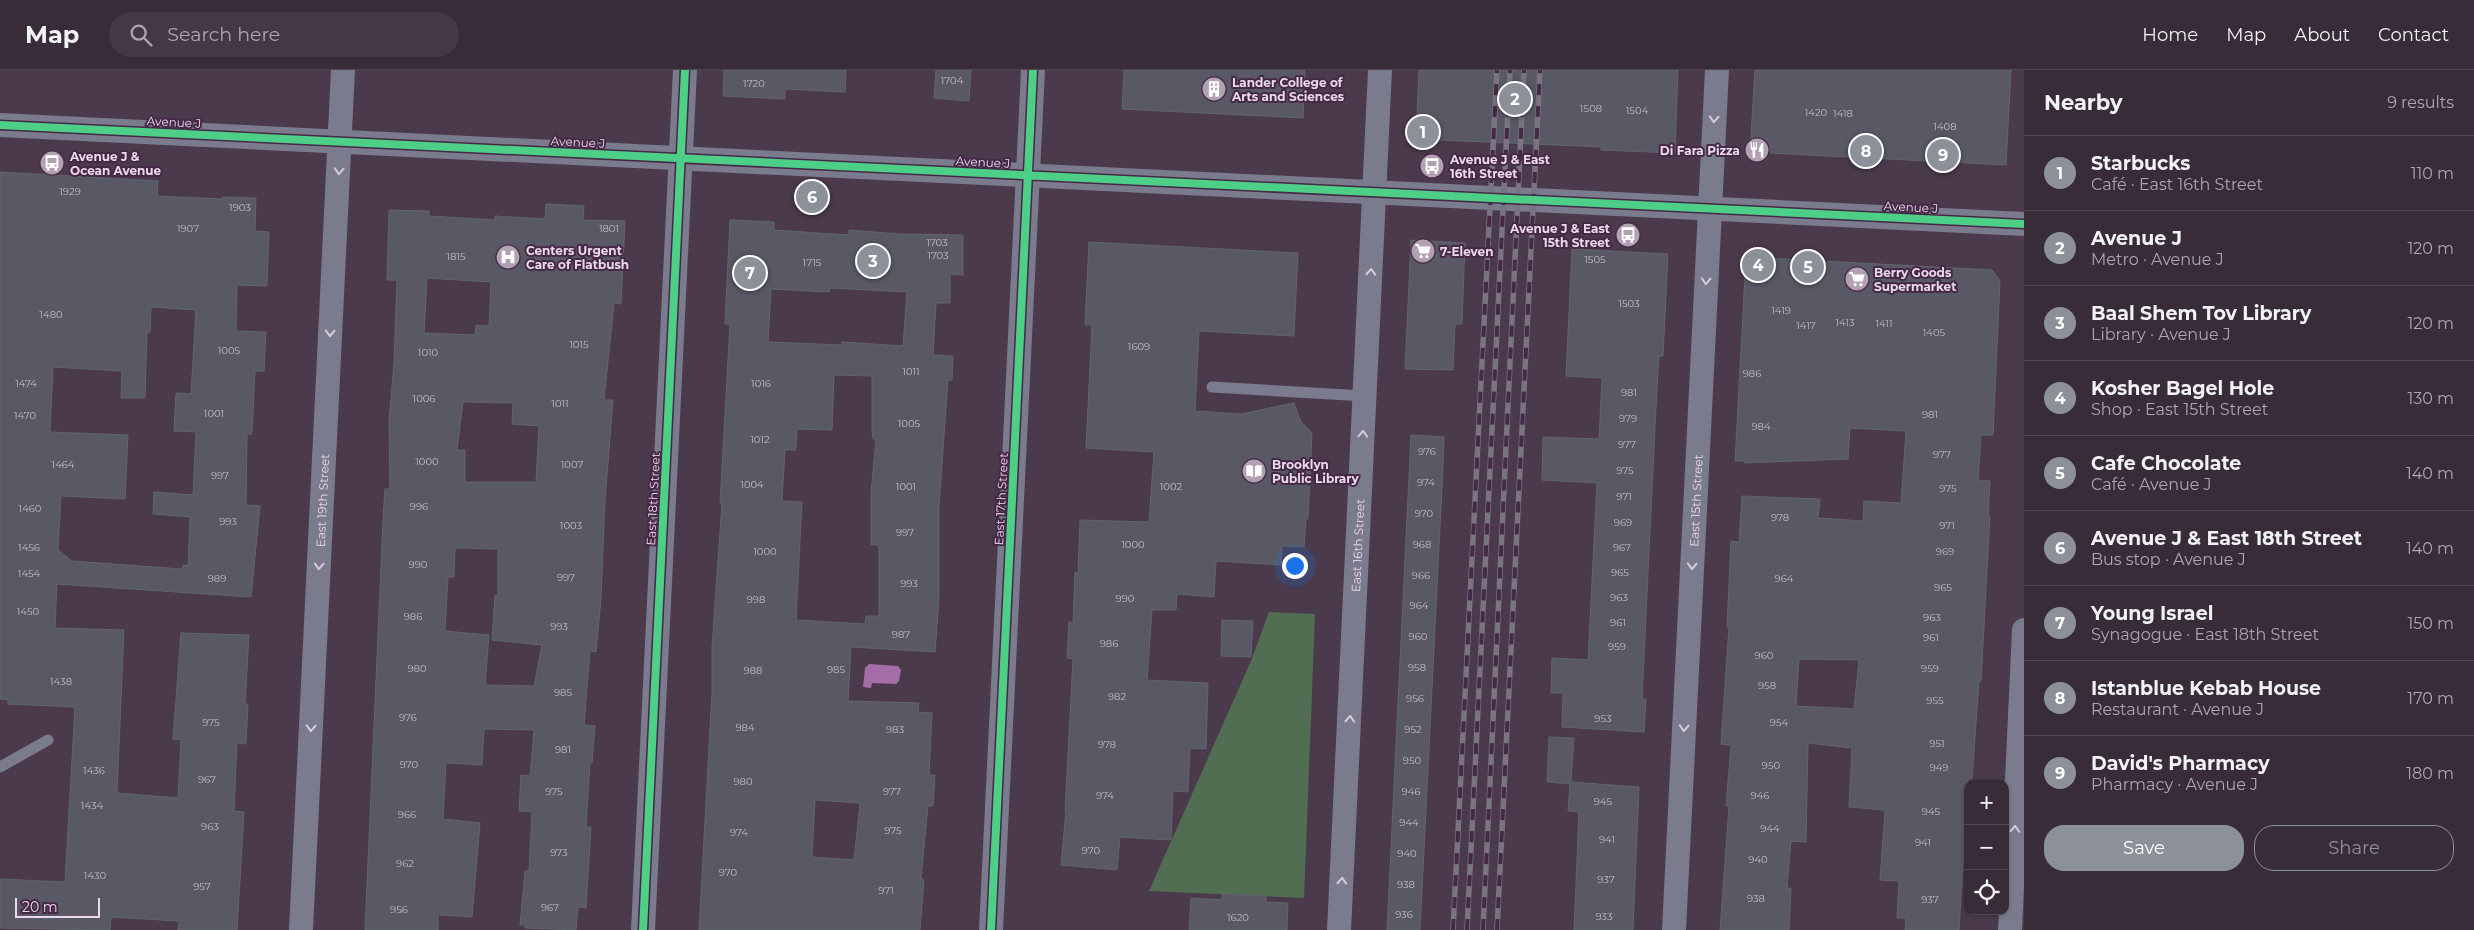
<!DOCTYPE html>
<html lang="en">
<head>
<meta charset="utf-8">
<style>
  body { margin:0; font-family:Montserrat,sans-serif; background:#433843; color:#f1f3f6 }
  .controls { position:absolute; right:15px; bottom:15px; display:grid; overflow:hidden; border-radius:10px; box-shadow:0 1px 4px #0004 }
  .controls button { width:45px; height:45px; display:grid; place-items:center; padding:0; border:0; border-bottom:1px solid #524853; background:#382c38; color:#f1f3f6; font:25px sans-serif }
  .scale { position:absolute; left:15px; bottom:12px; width:85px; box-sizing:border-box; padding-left:5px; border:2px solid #ead8eb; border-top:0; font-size:14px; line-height:18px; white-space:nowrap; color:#ead8eb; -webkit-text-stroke:4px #452947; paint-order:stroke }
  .you { position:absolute; left:1294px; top:495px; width:18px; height:18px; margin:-12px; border:4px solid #fff; border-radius:50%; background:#1a73e8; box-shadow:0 0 0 8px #1a73e833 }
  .badge { display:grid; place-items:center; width:32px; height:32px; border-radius:50%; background:#8c9099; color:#fff; font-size:16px; font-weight:700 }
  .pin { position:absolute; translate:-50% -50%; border:2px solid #fff; box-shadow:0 1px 5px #0006 }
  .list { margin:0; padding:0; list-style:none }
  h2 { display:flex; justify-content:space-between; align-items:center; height:65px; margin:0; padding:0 20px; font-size:21px }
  h2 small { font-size:16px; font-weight:400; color:#aba7ae }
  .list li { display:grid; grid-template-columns:32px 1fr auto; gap:15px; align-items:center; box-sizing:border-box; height:75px; padding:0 20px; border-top:1px solid #524853 }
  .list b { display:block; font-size:19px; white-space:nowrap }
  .list p { margin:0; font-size:16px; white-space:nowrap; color:#aba7ae }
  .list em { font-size:16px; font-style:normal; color:#aba7ae }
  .actions { display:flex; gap:10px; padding:15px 20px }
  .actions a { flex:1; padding:11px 0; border:1px solid #8c9099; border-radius:20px; text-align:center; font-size:18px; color:#8c9099 }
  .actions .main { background:#8c9099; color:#fff }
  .icon { flex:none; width:28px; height:28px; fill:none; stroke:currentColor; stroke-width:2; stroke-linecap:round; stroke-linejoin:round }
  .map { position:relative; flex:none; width:2024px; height:860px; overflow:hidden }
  header { display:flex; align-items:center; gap:30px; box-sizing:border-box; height:70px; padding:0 25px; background:#382c38; border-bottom:1px solid #524853 }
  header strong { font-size:24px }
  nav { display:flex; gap:28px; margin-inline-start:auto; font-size:18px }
  .search { width:350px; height:45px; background:#433843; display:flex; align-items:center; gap:12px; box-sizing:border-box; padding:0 18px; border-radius:28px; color:#aba7ae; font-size:19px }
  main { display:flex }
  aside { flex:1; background:#382c38 }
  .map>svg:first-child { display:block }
</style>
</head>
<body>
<header>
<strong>Map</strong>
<div class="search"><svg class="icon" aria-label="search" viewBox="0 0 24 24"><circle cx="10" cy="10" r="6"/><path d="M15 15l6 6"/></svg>Search here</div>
<nav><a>Home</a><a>Map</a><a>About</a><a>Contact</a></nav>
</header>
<main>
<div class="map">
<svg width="2024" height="860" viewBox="0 0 2024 860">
  <rect width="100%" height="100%" fill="#4a3a4b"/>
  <path fill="#526e52" d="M1269,542L1315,544L1304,828L1149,821L1251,591Z"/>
  <path fill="#a46fa8" d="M869,594L898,596L901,600L899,611L896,614L872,613L871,618L863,617L865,598Z"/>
  <path fill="#585964" stroke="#61656e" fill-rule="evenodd" d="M724,0H846L845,22L785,19V29L723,26Z
    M936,0H971L969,31L934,28Z
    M1124,0H1305L1303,48L1122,39Z
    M1419,0H1678L1675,83L1601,80V77L1416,69Z
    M1755,0H2011L2006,95L1750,82Z
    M0,102L158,111L157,126L223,129V127L256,128L255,161L269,162L267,216L237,215L236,261L266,262L264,301H255L252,364H247L246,435L260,436L251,527L57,514L55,558L124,560L117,723L178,728L181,670L173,669L181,563L249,565L245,634H248L246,674L237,673L234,741L244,742L237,860H178L179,851L111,847L110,860L0,858V809L65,812L75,637L8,634V630L0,629ZM151,237L196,240L191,324L176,323L174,361L196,362L193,425L154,422L153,444L190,447L188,496L183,495L182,499L72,491L58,480L61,426L125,429L128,365L50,362L53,297L122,301L121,328H145L147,262H150Z
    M546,134L584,136L583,150L625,151L621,234L614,233L604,330H613L605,430L601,529L596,582L590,581L584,655L595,656L592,693H590L586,757H591L586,838L578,837L576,860L525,858V855H520L525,801H529L532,742L519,741L521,705L530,706L534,660L484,659L482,695L446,693L443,749L480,753L472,847L438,845V860H365L383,450L385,419H390L389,352L394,293L397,210H387L389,140L429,141V146L495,150V146L545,149ZM427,208L491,212L489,256L476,255L475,265L424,263ZM463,332L513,333L512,354L539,356L536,412H465V380H457ZM455,478L498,479V526L495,525L492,570L542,575L534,616L485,615L489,565L445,561L448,507H454Z
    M730,150L774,152V160L849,165V160L900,164L963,165V205L950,204V233H936L933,285L953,286L952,310H948L939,436V528L935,582L851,577L848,631L919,633L918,642L932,643L929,705H935L933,736H928L921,809L924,810L920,860H699L712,622V577L722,433H720L730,254H725ZM830,218L907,222L903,276L842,272V275L768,272L771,219L829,222ZM834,305L872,306V361L873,369H876L871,423V475H879V546H866L865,554L796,550L802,432L782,431L785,380H796L797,359L832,360ZM815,730L860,733L854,790L812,787Z
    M1411,170L1465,173L1462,254H1455L1453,300L1405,299Z
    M1089,172L1298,183L1294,266L1199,261L1195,341L1241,344L1294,333L1301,352L1312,363L1308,449H1306L1304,477L1282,476L1281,495L1216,491L1214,527L1177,524L1176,540H1152L1147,610L1208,613L1206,679L1190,678L1188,722L1173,721L1171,770L1120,767L1117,800L1061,795L1066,741H1065L1073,589L1067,588L1069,552L1073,553L1075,502L1078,503L1080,450L1149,452L1154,382L1086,378L1092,255H1085Z
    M1572,179L1668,184L1663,286H1659L1656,337L1642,629H1646L1644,662L1562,657L1563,623H1551L1552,588L1588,590L1597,413L1542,410L1543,367L1599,369L1602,308L1566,306Z
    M1746,187L1992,200L2000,211L1993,365H1981L1978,410L1990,411L1988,446H1990L1981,611H1979L1972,709H1968V714L1959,860H1905L1906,848H1897L1899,811L1880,810L1885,740L1849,737L1852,678L1808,673L1806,772L1791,771L1787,818H1791L1789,860H1720L1729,736H1726L1731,675L1721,674L1729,557H1727L1731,471L1739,472L1742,426L1820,429L1818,448L1863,451L1864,431L1901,433L1906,361L1850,358L1848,389L1744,393V391H1735ZM1799,589L1859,590L1854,639L1796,636Z
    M1411,365L1444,367L1443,397L1420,860H1387Z
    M1222,550L1253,551L1251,587L1221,586Z
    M1549,667L1574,668L1571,712L1639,717L1633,860H1574L1579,742L1568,741L1570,714L1547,712Z
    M1222,824L1266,826V832L1288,833L1287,860H1189L1191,828L1222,830Z"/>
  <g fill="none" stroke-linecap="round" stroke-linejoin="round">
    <path stroke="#7a7b8c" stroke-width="11" d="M1212,317L1365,326
      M0,697L48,670"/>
    <g stroke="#7a7b8c" stroke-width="24">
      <path d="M0,55L2024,154"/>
      <path id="s1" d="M301,860L343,0"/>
      <path d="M643,860L685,0"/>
      <path d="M991,860L1033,0"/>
      <path id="s2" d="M1339,860L1380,0"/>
      <path id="s3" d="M1674,860L1717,0"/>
      <path d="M2010,860L2024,560"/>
    </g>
    <defs>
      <path id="rail" d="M1453,860L1497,0
        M1467,860L1510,0
        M1483,860L1524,0
        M1497,860L1540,0"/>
    </defs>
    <use href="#rail" stroke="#797382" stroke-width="5.5"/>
    <use href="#rail" stroke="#452947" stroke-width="4" stroke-dasharray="11" stroke-linecap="butt"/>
    <defs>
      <path id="cycleway" d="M0,55L2024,154
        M643,860L685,0
        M991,860L1033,0"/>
    </defs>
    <use href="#cycleway" stroke="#452947" stroke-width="11"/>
    <use href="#cycleway" stroke="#4dcf88" stroke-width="8"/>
  </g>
  <defs><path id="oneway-chevron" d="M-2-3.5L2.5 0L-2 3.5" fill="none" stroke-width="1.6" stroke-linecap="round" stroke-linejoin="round" transform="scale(1.25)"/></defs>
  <g stroke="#d9cadd">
    <use href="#oneway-chevron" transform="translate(1714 49) rotate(93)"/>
    <use href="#oneway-chevron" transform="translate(339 101) rotate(93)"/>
    <use href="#oneway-chevron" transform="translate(1371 202) rotate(-87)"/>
    <use href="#oneway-chevron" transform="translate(1706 211) rotate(93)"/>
    <use href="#oneway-chevron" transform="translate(330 263) rotate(93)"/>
    <use href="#oneway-chevron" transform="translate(1363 364) rotate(-87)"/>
    <use href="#oneway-chevron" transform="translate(319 496) rotate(93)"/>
    <use href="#oneway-chevron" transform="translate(1692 496) rotate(93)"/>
    <use href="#oneway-chevron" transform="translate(1350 649) rotate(-87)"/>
    <use href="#oneway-chevron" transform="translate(311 658) rotate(93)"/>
    <use href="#oneway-chevron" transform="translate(1684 658) rotate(93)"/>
    <use href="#oneway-chevron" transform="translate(2015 759) rotate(-87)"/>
    <use href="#oneway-chevron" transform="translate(1342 811) rotate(-87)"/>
  </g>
  <defs>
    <symbol id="building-disc" viewBox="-11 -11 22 22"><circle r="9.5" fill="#b2a1b3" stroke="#452947"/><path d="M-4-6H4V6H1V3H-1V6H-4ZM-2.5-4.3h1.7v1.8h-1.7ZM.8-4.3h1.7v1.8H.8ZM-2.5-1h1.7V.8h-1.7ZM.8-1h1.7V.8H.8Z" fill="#fff"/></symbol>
    <symbol id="restaurant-disc" viewBox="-11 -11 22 22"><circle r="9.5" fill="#b2a1b3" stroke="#452947"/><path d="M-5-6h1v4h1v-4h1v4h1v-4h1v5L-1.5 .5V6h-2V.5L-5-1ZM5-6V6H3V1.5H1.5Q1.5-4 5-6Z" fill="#fff"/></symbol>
    <symbol id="bus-disc" viewBox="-11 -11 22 22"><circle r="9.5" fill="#b2a1b3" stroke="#452947"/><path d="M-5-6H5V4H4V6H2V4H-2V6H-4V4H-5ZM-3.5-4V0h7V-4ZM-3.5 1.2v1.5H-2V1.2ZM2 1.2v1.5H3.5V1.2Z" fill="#fff"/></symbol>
    <symbol id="supermarket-disc" viewBox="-11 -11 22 22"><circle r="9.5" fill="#b2a1b3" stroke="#452947"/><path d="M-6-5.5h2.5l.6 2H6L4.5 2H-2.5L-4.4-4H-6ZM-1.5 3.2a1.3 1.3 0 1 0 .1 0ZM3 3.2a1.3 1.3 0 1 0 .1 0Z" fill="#fff"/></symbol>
    <symbol id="hospital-disc" viewBox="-11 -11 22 22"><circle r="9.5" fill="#b2a1b3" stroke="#452947"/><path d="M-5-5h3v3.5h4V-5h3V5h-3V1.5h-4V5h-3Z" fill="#fff"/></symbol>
    <symbol id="library-disc" viewBox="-11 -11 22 22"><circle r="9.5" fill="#b2a1b3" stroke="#452947"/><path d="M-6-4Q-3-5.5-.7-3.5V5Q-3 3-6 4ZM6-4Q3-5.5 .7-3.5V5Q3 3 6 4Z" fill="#fff"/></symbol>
  </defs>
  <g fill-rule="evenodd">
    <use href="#building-disc" x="1200" y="5" width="28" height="28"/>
    <use href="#restaurant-disc" x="1743" y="66" width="28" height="28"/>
    <use href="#bus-disc" x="38" y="79" width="28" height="28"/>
    <use href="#bus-disc" x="1418" y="82" width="28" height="28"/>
    <use href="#bus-disc" x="1614" y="151" width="28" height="28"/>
    <use href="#supermarket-disc" x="1409" y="167" width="28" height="28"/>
    <use href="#hospital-disc" x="494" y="173" width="28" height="28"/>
    <use href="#supermarket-disc" x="1843" y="195" width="28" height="28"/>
    <use href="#library-disc" x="1240" y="387" width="28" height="28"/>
  </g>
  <g text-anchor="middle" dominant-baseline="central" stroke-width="4" stroke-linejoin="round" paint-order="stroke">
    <g font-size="10" fill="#c6b8c9">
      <text x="952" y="10">1704</text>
      <text x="754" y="13">1720</text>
      <text x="1591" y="38">1508</text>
      <text x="1637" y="40">1504</text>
      <text x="1816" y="42">1420</text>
      <text x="1843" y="43">1418</text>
      <text x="1945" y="56">1408</text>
      <text x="70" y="121">1929</text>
      <text x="240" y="137">1903</text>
      <text x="188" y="158">1907</text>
      <text x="609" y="158">1801</text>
      <text x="937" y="172">1703</text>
      <text x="938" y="185">1703</text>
      <text x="456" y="186">1815</text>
      <text x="1595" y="189">1505</text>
      <text x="812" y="192">1715</text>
      <text x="1629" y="233">1503</text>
      <text x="1781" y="240">1419</text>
      <text x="51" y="244">1480</text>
      <text x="1845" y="252">1413</text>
      <text x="1884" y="253">1411</text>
      <text x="1806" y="255">1417</text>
      <text x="1934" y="262">1405</text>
      <text x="579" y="274">1015</text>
      <text x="1139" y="276">1609</text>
      <text x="229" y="280">1005</text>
      <text x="428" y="282">1010</text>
      <text x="911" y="301">1011</text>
      <text x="1752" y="303">986</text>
      <text x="26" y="313">1474</text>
      <text x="761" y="313">1016</text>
      <text x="1629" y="322">981</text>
      <text x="424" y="328">1006</text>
      <text x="560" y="333">1011</text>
      <text x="214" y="343">1001</text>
      <text x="1930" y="344">981</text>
      <text x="25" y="345">1470</text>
      <text x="1628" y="348">979</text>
      <text x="909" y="353">1005</text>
      <text x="1761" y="356">984</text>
      <text x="760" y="369">1012</text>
      <text x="1627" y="374">977</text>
      <text x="1427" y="381">976</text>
      <text x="1942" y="384">977</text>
      <text x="427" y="391">1000</text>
      <text x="63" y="394">1464</text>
      <text x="572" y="394">1007</text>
      <text x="1625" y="400">975</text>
      <text x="220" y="405">997</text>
      <text x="1426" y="412">974</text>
      <text x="752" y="414">1004</text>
      <text x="906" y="416">1001</text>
      <text x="1171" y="416">1002</text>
      <text x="1948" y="418">975</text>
      <text x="1624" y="426">971</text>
      <text x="419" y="436">996</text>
      <text x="30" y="438">1460</text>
      <text x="1424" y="443">970</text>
      <text x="1780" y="447">978</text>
      <text x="228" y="451">993</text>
      <text x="1623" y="452">969</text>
      <text x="571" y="455">1003</text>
      <text x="1947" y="455">971</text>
      <text x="905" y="462">997</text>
      <text x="1133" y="474">1000</text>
      <text x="1422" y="474">968</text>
      <text x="29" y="477">1456</text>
      <text x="1622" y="477">967</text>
      <text x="765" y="481">1000</text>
      <text x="1945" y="481">969</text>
      <text x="418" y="494">990</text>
      <text x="1620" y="502">965</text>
      <text x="29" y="503">1454</text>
      <text x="1421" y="505">966</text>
      <text x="566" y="507">997</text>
      <text x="217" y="508">989</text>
      <text x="1784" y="508">964</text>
      <text x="909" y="513">993</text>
      <text x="1943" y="517">965</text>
      <text x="1619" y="527">963</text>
      <text x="1125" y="528">990</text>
      <text x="756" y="529">998</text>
      <text x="1419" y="535">964</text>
      <text x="28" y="541">1450</text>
      <text x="413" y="546">986</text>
      <text x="1932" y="547">963</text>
      <text x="1618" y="552">961</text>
      <text x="559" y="556">993</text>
      <text x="901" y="564">987</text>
      <text x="1418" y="566">960</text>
      <text x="1931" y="567">961</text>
      <text x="1109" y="573">986</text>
      <text x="1617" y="576">959</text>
      <text x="1764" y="585">960</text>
      <text x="1417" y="597">958</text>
      <text x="417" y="598">980</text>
      <text x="1930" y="598">959</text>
      <text x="836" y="599">985</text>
      <text x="753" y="600">988</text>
      <text x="61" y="611">1438</text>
      <text x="1767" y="615">958</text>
      <text x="563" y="622">985</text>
      <text x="1117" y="626">982</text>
      <text x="1415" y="628">956</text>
      <text x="1935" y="630">955</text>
      <text x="408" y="647">976</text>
      <text x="1603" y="648">953</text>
      <text x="211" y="652">975</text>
      <text x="1779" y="652">954</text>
      <text x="745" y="657">984</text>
      <text x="895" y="659">983</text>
      <text x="1413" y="659">952</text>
      <text x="1937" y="673">951</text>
      <text x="1107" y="674">978</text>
      <text x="563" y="679">981</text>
      <text x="1412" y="690">950</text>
      <text x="409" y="694">970</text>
      <text x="1771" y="695">950</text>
      <text x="1939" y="697">949</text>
      <text x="94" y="700">1436</text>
      <text x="207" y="709">967</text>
      <text x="743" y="711">980</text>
      <text x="554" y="721">975</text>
      <text x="892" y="721">977</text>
      <text x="1411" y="721">946</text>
      <text x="1105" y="725">974</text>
      <text x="1760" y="725">946</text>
      <text x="1603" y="731">945</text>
      <text x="92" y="735">1434</text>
      <text x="1931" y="741">945</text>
      <text x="407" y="744">966</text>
      <text x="1409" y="752">944</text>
      <text x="210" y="756">963</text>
      <text x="1770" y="758">944</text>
      <text x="893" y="760">975</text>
      <text x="739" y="762">974</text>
      <text x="1607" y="769">941</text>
      <text x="1923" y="772">941</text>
      <text x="1091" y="780">970</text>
      <text x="559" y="782">973</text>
      <text x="1407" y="783">940</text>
      <text x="1758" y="789">940</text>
      <text x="405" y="793">962</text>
      <text x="728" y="802">970</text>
      <text x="95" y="805">1430</text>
      <text x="1606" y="809">937</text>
      <text x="1406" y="814">938</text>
      <text x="202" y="816">957</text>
      <text x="886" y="820">971</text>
      <text x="1756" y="828">938</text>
      <text x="1930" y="829">937</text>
      <text x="550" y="837">967</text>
      <text x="399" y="839">956</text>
      <text x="1404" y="844">936</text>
      <text x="1604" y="846">933</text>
      <text x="1238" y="847">1620</text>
    </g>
    <g font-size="12" font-weight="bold" fill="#ead8eb" stroke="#452947" text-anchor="start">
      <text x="1232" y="12">Lander College of<tspan x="1232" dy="14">Arts and Sciences</tspan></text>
      <text x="1740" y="80" text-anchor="end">Di Fara Pizza</text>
      <text x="70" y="86">Avenue J &amp;<tspan x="70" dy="14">Ocean Avenue</tspan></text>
      <text x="1450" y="89">Avenue J &amp; East<tspan x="1450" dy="14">16th Street</tspan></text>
      <text x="1610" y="158" text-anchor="end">Avenue J &amp; East<tspan x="1610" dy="14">15th Street</tspan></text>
      <text x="526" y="180">Centers Urgent<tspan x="526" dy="14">Care of Flatbush</tspan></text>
      <text x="1440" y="181">7-Eleven</text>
      <text x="1874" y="202">Berry Goods<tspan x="1874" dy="14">Supermarket</tspan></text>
      <text x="1272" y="394">Brooklyn<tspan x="1272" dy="14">Public Library</tspan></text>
    </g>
    <g font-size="12" fill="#ead8eb" stroke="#452947">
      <text transform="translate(174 52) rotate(3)">Avenue J</text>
      <text transform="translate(578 72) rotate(3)">Avenue J</text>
      <text transform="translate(983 92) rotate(3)">Avenue J</text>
      <text transform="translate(1911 137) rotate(3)">Avenue J</text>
      <text transform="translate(653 429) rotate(-87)">East 18th Street</text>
      <text transform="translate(1001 429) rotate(-87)">East 17th Street</text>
      <text stroke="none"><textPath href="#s1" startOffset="430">East 19th Street</textPath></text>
      <text stroke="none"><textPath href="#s3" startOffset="430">East 15th Street</textPath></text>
      <text stroke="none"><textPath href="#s2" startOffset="385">East 16th Street</textPath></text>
    </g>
  </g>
</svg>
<div class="controls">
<button>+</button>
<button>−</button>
<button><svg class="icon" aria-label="locate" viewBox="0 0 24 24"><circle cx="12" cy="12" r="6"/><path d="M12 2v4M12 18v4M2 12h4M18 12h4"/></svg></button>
</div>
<div class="scale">20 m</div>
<div class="you"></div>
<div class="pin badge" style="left:1423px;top:62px">1</div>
<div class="pin badge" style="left:1515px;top:29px">2</div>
<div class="pin badge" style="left:873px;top:191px">3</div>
<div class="pin badge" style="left:1758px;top:195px">4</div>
<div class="pin badge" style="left:1808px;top:197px">5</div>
<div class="pin badge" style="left:812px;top:127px">6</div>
<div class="pin badge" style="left:750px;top:203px">7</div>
<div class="pin badge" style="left:1866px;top:81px">8</div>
<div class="pin badge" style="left:1943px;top:85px">9</div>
</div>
<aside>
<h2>Nearby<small>9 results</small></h2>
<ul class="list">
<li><span class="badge">1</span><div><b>Starbucks</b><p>Café · East 16th Street</p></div><em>110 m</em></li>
<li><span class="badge">2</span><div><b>Avenue J</b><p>Metro · Avenue J</p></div><em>120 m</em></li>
<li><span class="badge">3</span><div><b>Baal Shem Tov Library</b><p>Library · Avenue J</p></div><em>120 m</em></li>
<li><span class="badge">4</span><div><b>Kosher Bagel Hole</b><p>Shop · East 15th Street</p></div><em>130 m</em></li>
<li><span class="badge">5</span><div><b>Cafe Chocolate</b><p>Café · Avenue J</p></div><em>140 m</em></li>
<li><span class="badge">6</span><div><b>Avenue J &amp; East 18th Street</b><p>Bus stop · Avenue J</p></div><em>140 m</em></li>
<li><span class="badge">7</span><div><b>Young Israel</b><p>Synagogue · East 18th Street</p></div><em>150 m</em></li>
<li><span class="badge">8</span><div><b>Istanblue Kebab House</b><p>Restaurant · Avenue J</p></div><em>170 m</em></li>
<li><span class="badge">9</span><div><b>David's Pharmacy</b><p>Pharmacy · Avenue J</p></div><em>180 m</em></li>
</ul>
<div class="actions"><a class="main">Save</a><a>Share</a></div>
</aside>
</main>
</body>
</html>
